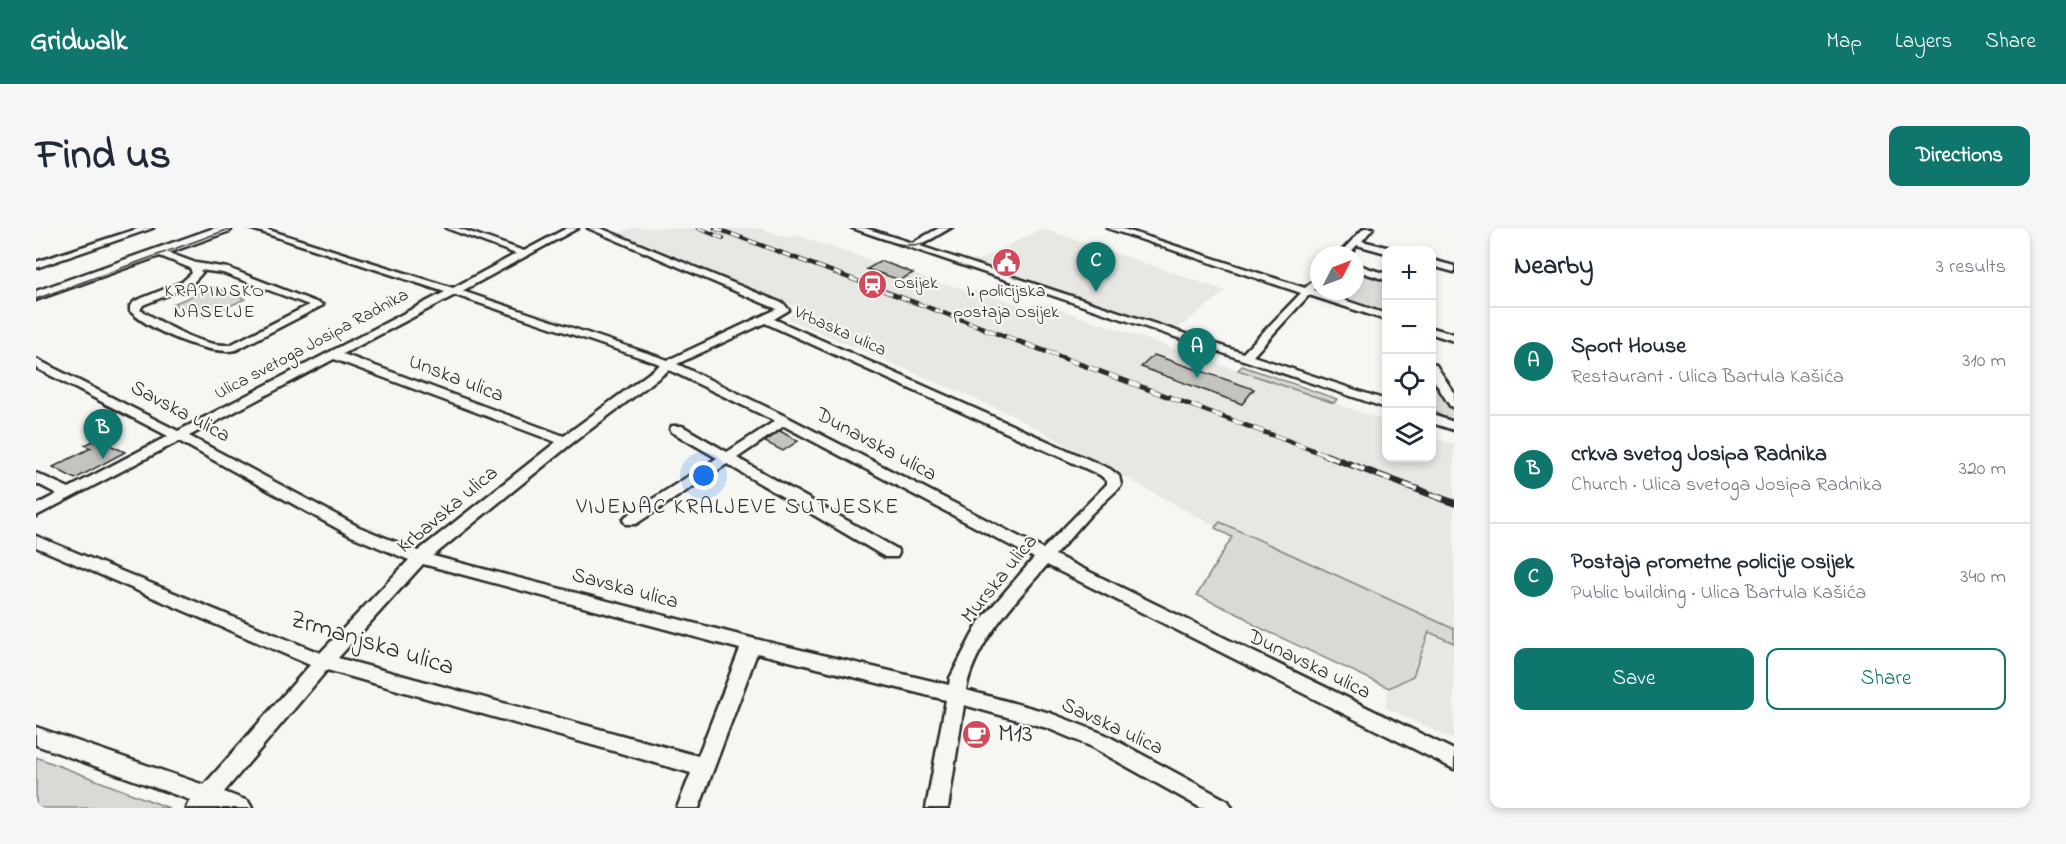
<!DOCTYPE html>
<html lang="en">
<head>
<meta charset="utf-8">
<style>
  body { margin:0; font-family:"Indie Flower",sans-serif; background:#f6f6f7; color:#1f2937 }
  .controls { position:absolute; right:18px; top:18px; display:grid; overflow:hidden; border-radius:12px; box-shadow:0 3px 9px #0003 }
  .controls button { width:54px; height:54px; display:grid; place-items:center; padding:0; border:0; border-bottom:2px solid #e0e1e3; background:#fff; color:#1f2937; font:30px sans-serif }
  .compass { position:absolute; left:1274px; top:18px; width:54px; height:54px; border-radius:50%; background:#fff; box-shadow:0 3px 9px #0003; rotate:48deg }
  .you { position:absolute; left:668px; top:248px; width:21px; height:21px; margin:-15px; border:4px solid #fff; border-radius:50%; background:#1a73e8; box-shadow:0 0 0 9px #1a73e833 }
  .badge { display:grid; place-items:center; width:39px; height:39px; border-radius:50%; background:#0f766e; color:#fff; font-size:20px; font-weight:700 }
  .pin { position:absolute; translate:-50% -50px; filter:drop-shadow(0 2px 3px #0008) }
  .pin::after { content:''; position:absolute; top:32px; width:21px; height:18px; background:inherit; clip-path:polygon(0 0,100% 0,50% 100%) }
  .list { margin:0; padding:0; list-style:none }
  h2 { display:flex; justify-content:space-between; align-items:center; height:78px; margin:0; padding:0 24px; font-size:26px }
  h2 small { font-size:20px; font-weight:400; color:#747a83 }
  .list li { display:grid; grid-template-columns:39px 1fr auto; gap:18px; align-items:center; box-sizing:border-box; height:108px; padding:0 24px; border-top:2px solid #e0e1e3 }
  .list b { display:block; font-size:22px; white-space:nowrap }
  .list p { margin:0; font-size:20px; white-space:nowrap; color:#747a83 }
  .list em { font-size:20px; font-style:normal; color:#747a83 }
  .actions { display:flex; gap:12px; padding:18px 24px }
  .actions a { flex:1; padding:14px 0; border:2px solid #0f766e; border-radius:12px; text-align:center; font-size:21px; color:#0f766e }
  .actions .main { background:#0f766e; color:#fff }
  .icon { flex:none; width:33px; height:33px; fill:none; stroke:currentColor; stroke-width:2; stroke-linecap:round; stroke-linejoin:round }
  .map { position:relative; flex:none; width:1418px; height:580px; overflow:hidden; border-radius:12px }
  header { display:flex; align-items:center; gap:36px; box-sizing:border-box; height:84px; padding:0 30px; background:#0f766e; color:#fff }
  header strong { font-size:28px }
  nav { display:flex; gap:33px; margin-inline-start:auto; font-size:21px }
  .intro { display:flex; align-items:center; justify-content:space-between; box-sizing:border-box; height:144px; padding:0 36px }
  h1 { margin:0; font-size:42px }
  .button { padding:15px 27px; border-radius:12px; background:#0f766e; color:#fff; font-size:21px; font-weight:700 }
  main { display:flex; gap:36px; padding:0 36px }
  aside { flex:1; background:#fff; border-radius:12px; box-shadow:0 3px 9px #0003 }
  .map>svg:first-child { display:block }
</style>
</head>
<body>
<header>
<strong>Gridwalk</strong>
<nav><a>Map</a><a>Layers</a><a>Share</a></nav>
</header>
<div class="intro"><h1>Find us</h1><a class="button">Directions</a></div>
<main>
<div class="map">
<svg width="1418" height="580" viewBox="0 0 1418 580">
  <rect width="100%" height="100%" fill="#f6f6f2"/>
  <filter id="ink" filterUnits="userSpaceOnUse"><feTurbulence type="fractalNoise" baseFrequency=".0167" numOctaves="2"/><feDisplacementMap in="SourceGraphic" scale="12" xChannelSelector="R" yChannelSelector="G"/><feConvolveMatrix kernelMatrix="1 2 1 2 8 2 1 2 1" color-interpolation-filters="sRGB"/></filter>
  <g filter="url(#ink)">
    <path fill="#e7e7e3" d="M594,0H725L752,10L760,7L842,35L845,33L907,57L909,56L938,63L941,62L993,80L1001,74L1350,193V230H1396V209L1418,216V401L1184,294L1180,299L974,186L751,90L765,81L584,5Z
      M1005,1L1038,11L1190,63L1140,102L939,34Z
      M1393,404L1418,415V512L1349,479L1353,460L1377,448Z"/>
    <path fill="#d9d9d5" stroke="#828280" stroke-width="1.5" d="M1319,40L1350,50V86L1296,68L1291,63H1319Z
      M177,59L209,71L169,89L137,76Z
      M1206,138L1301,171L1298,175L1202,142Z
      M1396,153L1418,184V194C1392,185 1395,177 1396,153Z
      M1184,294L1418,401V415L1393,404L1377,448L1353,460L1220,398L1208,389L1161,367L1196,309L1179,300Z
      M0,529L133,580H0Z"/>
    <path fill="#c3c3c0" stroke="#2b2b2b" stroke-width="1.5" d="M845,33L864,40L877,45L864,52L831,41Z
      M1118,127L1218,161L1206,176L1105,139Z
      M744,203L762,213L747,223L729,214Z
      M61,211L89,224L39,251L17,239L55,220L49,217Z"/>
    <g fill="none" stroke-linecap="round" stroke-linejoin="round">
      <defs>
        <path id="minor" d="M104,0H117L0,40V34Z
          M213,0H226L417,60L480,26L410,0H422L488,23L531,0H542L426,63L632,132L741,81L552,0H564L748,76L753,82L738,91L1074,241L1083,248L1085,257L1083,260L1055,286L1019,327L1418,522V541L1011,337C981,372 938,415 930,462L1014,485L1068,506L1192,573L1196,580H1165L1054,518L1011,500L928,477L912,580H890L910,472L721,425L663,580H641L655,545L291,442L188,564L212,573L216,580H150L154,572L0,517V499L168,557L274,437L0,319V308L284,425L373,332L313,307L143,213L0,288V277L21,266L0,255V245L33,260L132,208L0,140V131L142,203L409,64ZM419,67L621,135L624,137L528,208L307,126ZM729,95L1064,247L1071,253V256L1007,321L753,190L641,136ZM298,131L520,214L382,323L323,299L153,208ZM633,142L739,193L691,224L646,198H636L634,201L636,204L681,230L590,288L587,292L590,296H600L691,236L849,329H861L863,325L861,321L701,230L748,198L998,330L943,394L914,450L913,457L715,410L397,328L535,216ZM387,336L704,421L662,528L302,430Z
          M816,0H829L876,15L903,0H914L884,18L1207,125L1265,65L1071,0H1084L1269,60L1283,48V57L1278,62L1350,86V92L1273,67L1217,128L1350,172V180Z
          M1328,0H1337L1326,13L1354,20L1355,22H1350V25L1321,17L1312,27H1302Z
          M122,21L160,35L192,40L287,77L200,122C173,128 113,102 94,83V78L99,73L146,54L156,45L154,40L119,26V22ZM164,42L187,45L273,77L194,117C163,119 130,96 104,82L107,77L154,58L166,45Z
          M1396,32L1418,38V44L1396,38Z
          M1319,36L1350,46V52L1319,42Z
          M1396,100L1418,106V113L1396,106Z
          M1396,136L1400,137L1418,165V179L1414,178L1396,149Z
          M1396,187L1418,194V202L1396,195Z"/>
        <path id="secondary" d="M178,0H196L194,3L0,72V63Z"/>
      </defs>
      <use href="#minor" stroke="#2b2b2b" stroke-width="5"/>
      <use href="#secondary" stroke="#2b2b2b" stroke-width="5"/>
      <use href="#minor" fill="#f6f6f2" fill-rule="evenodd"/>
      <use href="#secondary" fill="#f6f6f2" fill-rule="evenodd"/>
      <path stroke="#2b2b2b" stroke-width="1.5" d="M813,0C836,8 863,22 888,15C898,12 908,5 918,0
        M0,71L196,0"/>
      <defs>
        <path id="rail-far2" d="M662,0L687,10
          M679,0L953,102"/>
        <path id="rail-far1" d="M949,101L1293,228"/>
        <path id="rail" d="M1289,227L1418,275"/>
      </defs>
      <use href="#rail-far2" stroke="#2b2b2b" stroke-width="4.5"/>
      <use href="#rail-far1" stroke="#2b2b2b" stroke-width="5"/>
      <use href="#rail" stroke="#2b2b2b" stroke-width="7"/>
      <use href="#rail-far2" stroke="#f6f6f2" stroke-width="3" stroke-dasharray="9" stroke-linecap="butt"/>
      <use href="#rail-far1" stroke="#f6f6f2" stroke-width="4" stroke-dasharray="11" stroke-linecap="butt"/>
      <use href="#rail" stroke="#f6f6f2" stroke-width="4.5" stroke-dasharray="14" stroke-linecap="butt"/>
    </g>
  </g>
  <defs>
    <symbol id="civic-disc" viewBox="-11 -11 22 22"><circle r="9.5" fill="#d1495b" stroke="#f6f6f2"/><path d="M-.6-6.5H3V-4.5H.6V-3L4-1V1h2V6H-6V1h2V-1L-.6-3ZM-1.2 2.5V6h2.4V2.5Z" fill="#fff"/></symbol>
    <symbol id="station-disc" viewBox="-11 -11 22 22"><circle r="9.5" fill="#d1495b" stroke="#f6f6f2"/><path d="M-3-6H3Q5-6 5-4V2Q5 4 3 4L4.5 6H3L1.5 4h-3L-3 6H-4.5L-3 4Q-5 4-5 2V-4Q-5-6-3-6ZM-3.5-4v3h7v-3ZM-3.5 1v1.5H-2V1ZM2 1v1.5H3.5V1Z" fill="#fff"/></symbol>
    <symbol id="cafe-disc" viewBox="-11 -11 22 22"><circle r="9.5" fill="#d1495b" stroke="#f6f6f2"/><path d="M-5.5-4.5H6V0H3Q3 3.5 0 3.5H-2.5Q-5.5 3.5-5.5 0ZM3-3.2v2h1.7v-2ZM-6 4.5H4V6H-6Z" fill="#fff"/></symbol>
  </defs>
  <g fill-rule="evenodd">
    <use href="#civic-disc" x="954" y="18" width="33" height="33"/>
    <use href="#station-disc" x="820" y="40" width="33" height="33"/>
    <use href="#cafe-disc" x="924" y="490" width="33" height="33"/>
  </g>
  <g text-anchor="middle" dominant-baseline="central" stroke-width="4.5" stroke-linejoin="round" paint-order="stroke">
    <g font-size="18" fill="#2b2b2b" stroke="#f6f6f2" text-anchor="start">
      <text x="858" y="56">Osijek</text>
      <text x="970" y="64" text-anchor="middle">I. policijska<tspan x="970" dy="21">postaja Osijek</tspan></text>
    </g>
    <g font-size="18" letter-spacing="1.5" fill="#2b2b2b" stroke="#f6f6f2">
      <text x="179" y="64">KRAPINSKO<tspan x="179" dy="21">NASELJE</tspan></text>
    </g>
    <g font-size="18" fill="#2b2b2b" stroke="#f6f6f2">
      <text transform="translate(804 104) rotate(24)">Vrbaska ulica</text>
      <text transform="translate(276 117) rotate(-28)">Ulica svetoga Josipa Radnika</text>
    </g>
    <g font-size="21" fill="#2b2b2b" stroke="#f6f6f2">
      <text transform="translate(420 151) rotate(21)">Unska ulica</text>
      <text transform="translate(144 184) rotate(28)">Savska ulica</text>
      <text transform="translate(840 217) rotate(28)">Dunavska ulica</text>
      <text transform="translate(412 282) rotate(-40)">Krbavska ulica</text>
      <text transform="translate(964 351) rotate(-51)">Murska ulica</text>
      <text transform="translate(589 361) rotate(15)">Savska ulica</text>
      <text transform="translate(1273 437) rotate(26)">Dunavska ulica</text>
      <text transform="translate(1076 499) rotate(25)">Savska ulica</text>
    </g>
    <g font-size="22" letter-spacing="1.5" fill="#2b2b2b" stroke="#f6f6f2">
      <text x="702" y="280">VIJENAC KRALJEVE SUTJESKE</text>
    </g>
    <g font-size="26" fill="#2b2b2b" stroke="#f6f6f2">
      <text transform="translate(336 416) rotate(17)">Zrmanjska ulica</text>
    </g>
    <g font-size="26" fill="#2b2b2b" stroke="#f6f6f2" text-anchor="start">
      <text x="962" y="507">M13</text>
    </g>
  </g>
</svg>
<div class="controls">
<button>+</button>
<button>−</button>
<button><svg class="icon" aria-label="locate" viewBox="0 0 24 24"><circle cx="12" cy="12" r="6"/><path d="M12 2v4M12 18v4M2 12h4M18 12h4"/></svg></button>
<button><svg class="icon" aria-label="layers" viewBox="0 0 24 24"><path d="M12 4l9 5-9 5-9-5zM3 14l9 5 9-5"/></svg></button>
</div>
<svg class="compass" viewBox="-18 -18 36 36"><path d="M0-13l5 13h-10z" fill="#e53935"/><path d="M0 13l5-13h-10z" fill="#747a83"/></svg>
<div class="you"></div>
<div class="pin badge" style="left:1161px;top:150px">A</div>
<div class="pin badge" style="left:67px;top:231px">B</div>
<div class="pin badge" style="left:1060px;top:64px">C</div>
</div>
<aside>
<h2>Nearby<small>3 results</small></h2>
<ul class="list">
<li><span class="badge">A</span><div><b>Sport House</b><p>Restaurant · Ulica Bartula Kašića</p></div><em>310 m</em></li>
<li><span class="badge">B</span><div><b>crkva svetog Josipa Radnika</b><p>Church · Ulica svetoga Josipa Radnika</p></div><em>320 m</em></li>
<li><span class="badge">C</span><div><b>Postaja prometne policije Osijek</b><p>Public building · Ulica Bartula Kašića</p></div><em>340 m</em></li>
</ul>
<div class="actions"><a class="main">Save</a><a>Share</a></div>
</aside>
</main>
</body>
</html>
